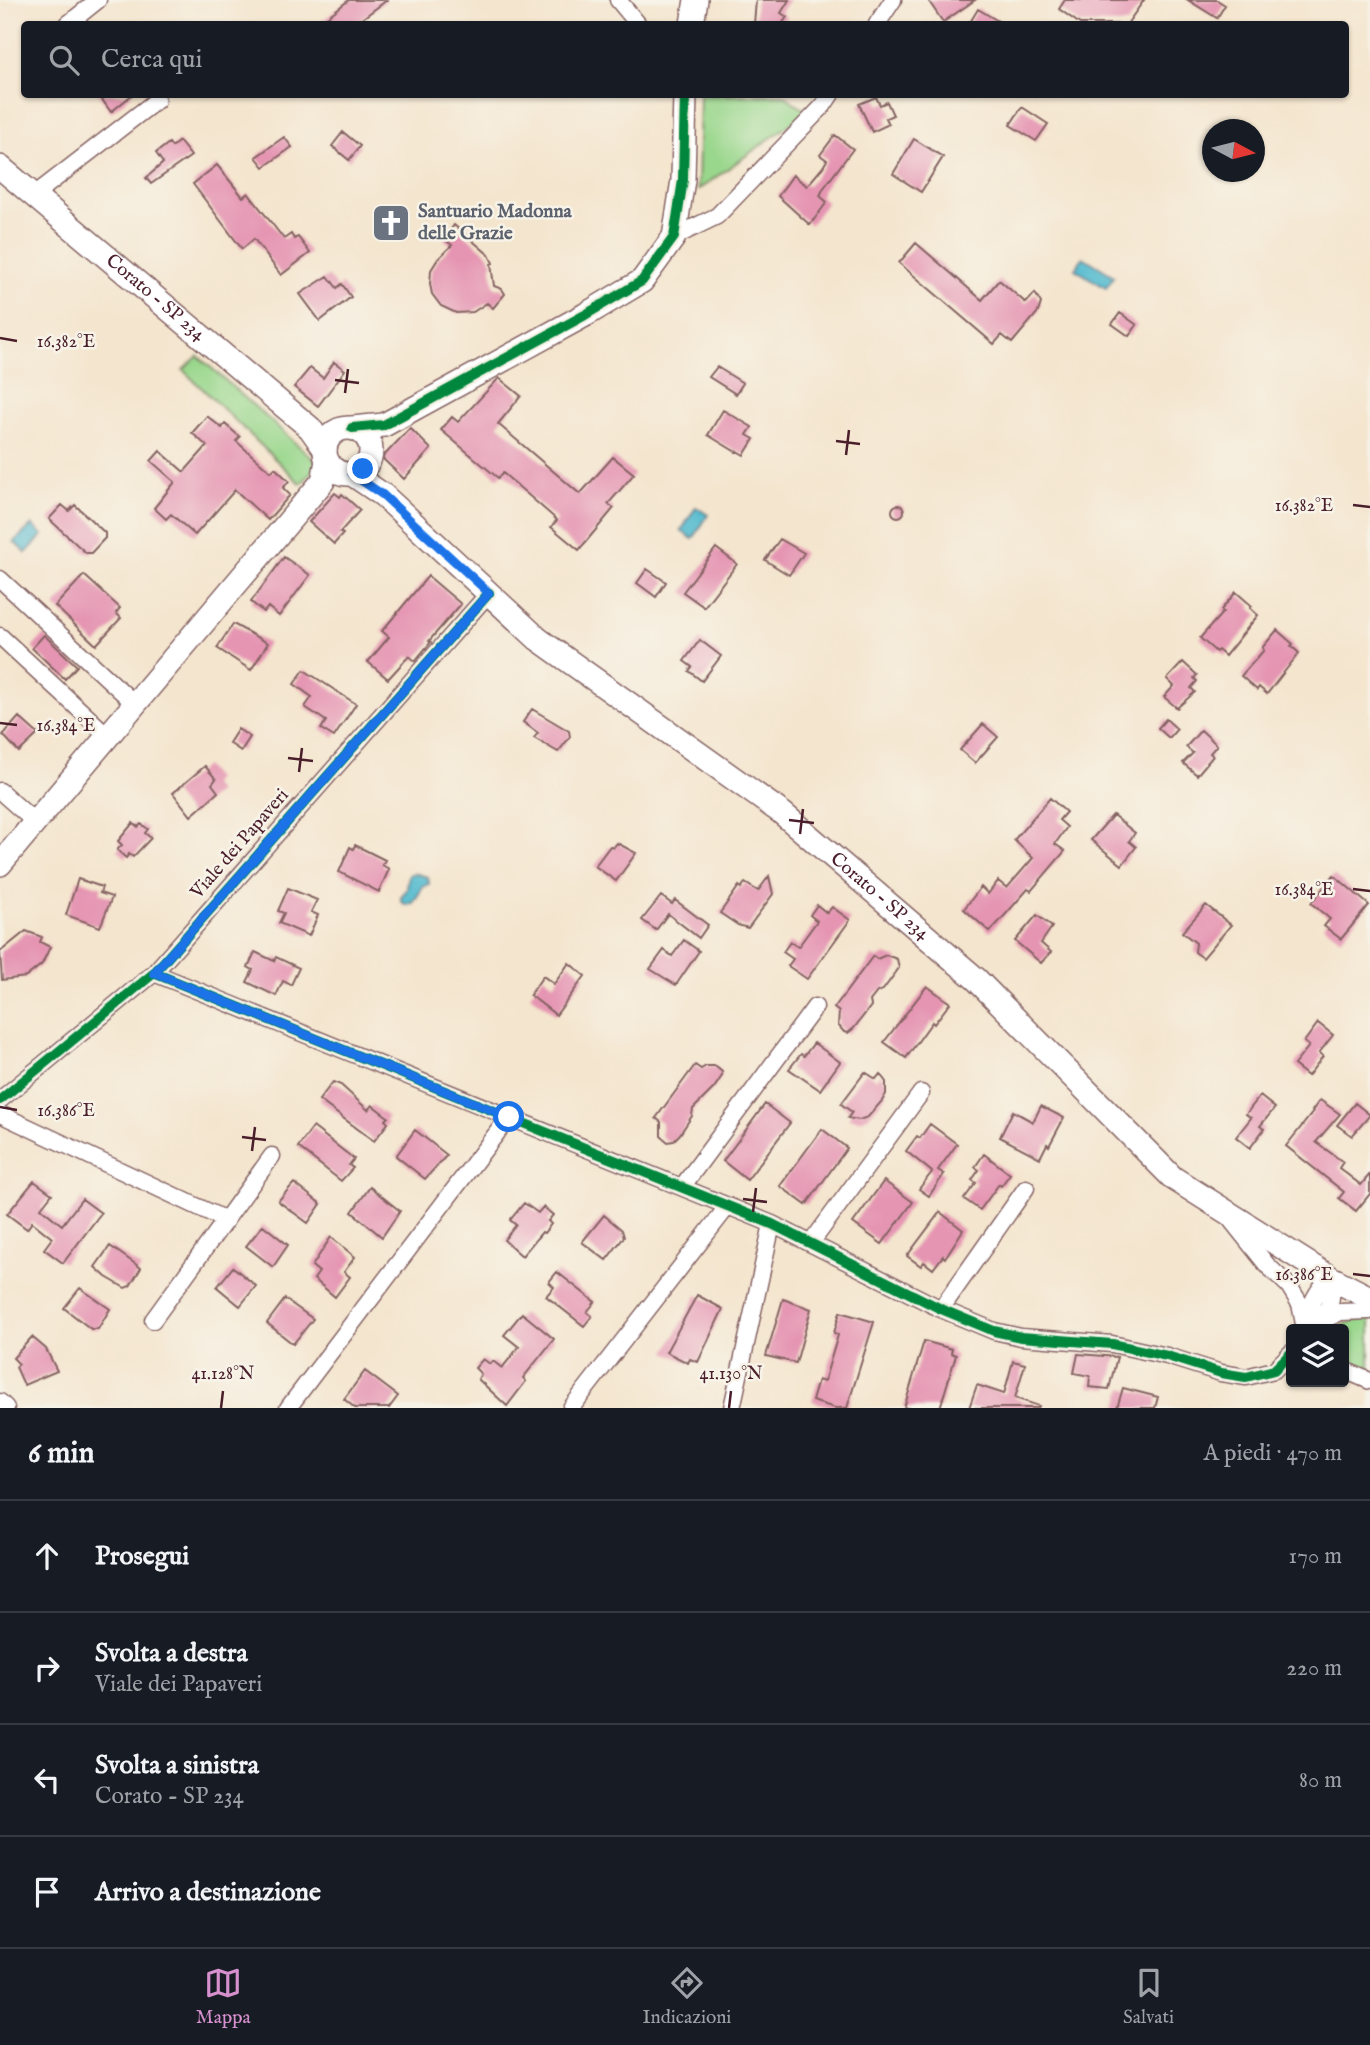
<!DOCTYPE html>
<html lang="it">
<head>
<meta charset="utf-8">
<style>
  body { margin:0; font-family:"IM FELL English",serif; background:#20242c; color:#f1f3f6 }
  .controls { position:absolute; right:21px; bottom:21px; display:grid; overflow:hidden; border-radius:7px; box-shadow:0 2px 5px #0004 }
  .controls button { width:63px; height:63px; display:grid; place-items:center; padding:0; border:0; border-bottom:2px solid #363941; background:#171b24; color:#f1f3f6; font:35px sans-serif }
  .compass { position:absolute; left:1202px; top:119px; width:63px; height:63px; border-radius:50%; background:#171b24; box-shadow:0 2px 5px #0004; rotate:97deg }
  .stop { position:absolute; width:21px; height:21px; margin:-16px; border:5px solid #1a73e8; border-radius:50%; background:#fff }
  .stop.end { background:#1a73e8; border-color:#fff; box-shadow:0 2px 7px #0008 }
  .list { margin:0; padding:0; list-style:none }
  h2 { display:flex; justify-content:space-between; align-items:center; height:91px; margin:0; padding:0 28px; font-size:30px }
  h2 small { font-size:23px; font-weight:400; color:#9ea1a6 }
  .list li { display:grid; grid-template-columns:46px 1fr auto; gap:21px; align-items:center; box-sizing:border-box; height:112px; padding:0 28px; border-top:2px solid #363941 }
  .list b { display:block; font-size:26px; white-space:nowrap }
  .list p { margin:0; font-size:23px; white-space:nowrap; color:#9ea1a6 }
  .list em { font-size:23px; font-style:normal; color:#9ea1a6 }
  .icon { flex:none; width:38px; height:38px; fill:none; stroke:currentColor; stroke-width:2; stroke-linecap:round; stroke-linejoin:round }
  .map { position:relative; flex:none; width:1370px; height:1408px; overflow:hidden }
  .search { position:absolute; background:#171b24; box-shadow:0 2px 5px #0004; left:21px; right:21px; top:21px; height:77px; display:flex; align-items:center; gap:18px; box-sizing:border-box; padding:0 24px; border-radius:7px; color:#9ea1a6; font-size:26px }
  .sheet { height:539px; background:#171b24 }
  nav { display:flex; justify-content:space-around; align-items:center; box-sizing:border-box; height:98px; border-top:2px solid #363941; background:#171b24; font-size:19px; color:#9ea1a6 }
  nav a { display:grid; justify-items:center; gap:4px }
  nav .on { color:#d690ce }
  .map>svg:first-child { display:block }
</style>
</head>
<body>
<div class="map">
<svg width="1370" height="1408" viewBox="0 0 1370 1408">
  <rect width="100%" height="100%" fill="#f7f3e8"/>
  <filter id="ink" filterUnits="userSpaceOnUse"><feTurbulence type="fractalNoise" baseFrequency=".0143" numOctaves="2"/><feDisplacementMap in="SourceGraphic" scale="14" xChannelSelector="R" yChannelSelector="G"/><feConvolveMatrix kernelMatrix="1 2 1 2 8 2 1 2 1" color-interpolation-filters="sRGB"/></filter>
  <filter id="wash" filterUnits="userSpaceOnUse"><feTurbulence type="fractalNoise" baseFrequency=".00686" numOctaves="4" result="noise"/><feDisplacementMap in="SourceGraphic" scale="28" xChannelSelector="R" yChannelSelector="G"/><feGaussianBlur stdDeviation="1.57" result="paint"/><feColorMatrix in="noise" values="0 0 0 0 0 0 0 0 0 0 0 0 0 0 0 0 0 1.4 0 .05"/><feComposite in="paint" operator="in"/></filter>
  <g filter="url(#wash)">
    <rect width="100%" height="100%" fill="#f4e5ce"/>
    <path fill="#99d78c" stroke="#727b5c" stroke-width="2" d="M700,95H784L807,112L698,190Z
      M198,356L319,464L301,484L183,370Z
      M1364,1318L1370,1320V1370L1344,1358V1329H1329Z"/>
    <path fill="#50b9ce" stroke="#4d6c7c" stroke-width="2" d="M1083,257L1114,276L1106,288L1075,269Z
      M696,507L708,515L693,539L681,531Z
      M32,525L43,535L26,553L14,542Z
      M414,873L428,877L429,884L423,887L413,903L406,905L401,901V897L407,889L409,875Z"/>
    <g id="blocks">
      <path fill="#e595b2" d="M349,0H387L355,24H318Z
        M756,0H789L781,13L787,17L782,24H754Z
        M928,0H975L943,22Z
        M1065,0H1144L1127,24H1080L1059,9Z
        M1188,0H1217L1225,5L1217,18Z
        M978,9L1003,24H969Z
        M98,94H133L111,112Z
        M876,97L880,105L887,102L893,115L886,118L889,124L872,132L859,104Z
        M1022,107L1048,124L1036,141L1010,125Z
        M343,132L360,146L349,160L332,146Z
        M835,135L853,149L823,189L820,196L827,202L810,225L778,196L793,175L807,186L823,167L827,160L820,155Z
        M284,137L292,147L264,167L256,157Z
        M914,139L943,157L921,192L893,174Z
        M179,141L191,156L151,184L146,178L163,163L156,153L169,143L172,147Z
        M217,165L243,197L248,193L284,239L291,234L294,239L298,237L310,253L281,275L254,239L242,249L193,184Z
        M454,225L489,255L493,263L491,264L494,286L502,289L505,294L493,308L487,303L473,312L456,313L441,306L432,294L430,284L431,270L438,259L452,245L444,239Z
        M916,243L982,300L999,280L1026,303L1035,293L1041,303L1038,312L1012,343L1002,335L994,344L899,263Z
        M328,276L337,288L342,284L351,297L320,321L300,294Z
        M1120,313L1137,325L1129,336L1112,324Z
        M334,362L345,370L318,406L294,387L310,368L323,378Z
        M717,367L743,383L736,394L709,377Z
        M499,378L521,396L498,424L580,494L613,457L634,474L608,504L614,508L579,550L551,527L557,520L503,473L498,478L441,430L452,417L458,422Z
        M723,410L752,427L747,435L754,439L744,455L737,451L736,452L708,435Z
        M207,416L222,428L225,424L240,437L236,441L271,472L275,468L289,481L283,488L290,495L268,520L235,490L195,535L171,514L166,519L154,508L175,482L151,461L160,451L184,472L207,446L192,433Z
        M410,428L431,449L404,479L382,458Z
        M335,493L340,497L342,494L360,510L340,532L343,534L334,544L309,522Z
        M892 511a6 6 0 1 1 12 0a6 6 0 1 1-12 0Z
        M62,505L69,511L75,505L105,533V538L91,553H86L49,519Z
        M780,539L804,553L789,575L765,560Z
        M716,548L737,564L704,607L683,592Z
        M284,557L310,575L279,616L268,607L264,612L251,602Z
        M647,569L666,582L656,597L637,583Z
        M84,575L120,608L116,613L121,618L96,645L55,606Z
        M428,576L461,604L429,641L431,642L415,661L409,656L388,679L368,662L389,637L382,631Z
        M1236,592L1252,606L1250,608L1258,615L1225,656L1218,650L1216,652L1200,638L1223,612L1221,610Z
        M233,624L268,643L251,670L217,648Z
        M1277,630L1293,644L1291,646L1299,653L1267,694L1259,687L1257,690L1241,676L1264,650L1262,648Z
        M44,635L77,666L65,679L32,648Z
        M700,640L721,656L702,681L689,671L692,667L684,661Z
        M1183,662L1197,675L1194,678L1197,681L1191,688L1195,692L1177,708L1164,697L1174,686L1167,679Z
        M304,670L356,704L334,737L321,729L326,721L305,707L312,697L294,684Z
        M532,709L569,731L570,737L558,752L534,738L538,733L523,722Z
        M19,717L38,734L19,752L3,735Z
        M1166,719L1177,729L1169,738L1158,728Z
        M983,724L998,737L975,763L960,750Z
        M238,729L250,737L241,751L229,743Z
        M1201,730L1217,745L1210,753L1213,756L1197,775L1183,763L1193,753L1186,747Z
        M205,766L216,779L212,784L218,792L191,816L173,793Z
        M1050,798L1066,812L1059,820L1067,827L1055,844L1065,851L1031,891L1028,889L990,932L964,909L981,887L988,894L998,881L1007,888L1033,858L1014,840Z
        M1113,815L1135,833L1129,841L1136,847L1122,865L1091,840Z
        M133,823L138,827L141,824L148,829L145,833L151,838L133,857L129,854L126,858L117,850L122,845L118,841Z
        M617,843L636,853L616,881L595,866L610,846L613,848Z
        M355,845L385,860L382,865L389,869L379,892L339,872L350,847L353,849Z
        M1334,875L1369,905L1341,939L1324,926L1330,919L1311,903Z
        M769,876L773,894L748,928L738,925L720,913L739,886L741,888L745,883L758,891Z
        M78,879L102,887L100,893L112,897L100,927L66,915Z
        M288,888L317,900L311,912L318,915L309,936L279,923L284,913L278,911Z
        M661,896L672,904L675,900L708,925L699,938L668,914L656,930L642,920Z
        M817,905L827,913L832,907L850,920L807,979L788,966L793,959L783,952L790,942L798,947L817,921L810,915Z
        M1206,905L1231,925L1203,958L1195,952L1196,943L1182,932Z
        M1037,915L1052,927L1041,943L1051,952L1041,963L1015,941Z
        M26,931L42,937L40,942L50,947L42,964L26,977L2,980L0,952Z
        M684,940L699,951L676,985L650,969L664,950L672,956Z
        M255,952L274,961L276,957L299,968L291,985L283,981L276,996L247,982L253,970L248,967Z
        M886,955L897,959L899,968L883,990L877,992L870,1001L871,1006L854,1028L848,1033L844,1032L838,1025L839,1012L834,1008L873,956L877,959Z
        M569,963L585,976L556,1015L530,995L543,976L554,984Z
        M927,986L950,1003L934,1024L932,1022L906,1058L884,1042Z
        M1318,1023L1333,1035L1319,1053L1323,1056L1308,1076L1294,1065L1309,1046L1304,1042Z
        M814,1043L840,1062L820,1090L789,1069L801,1054L804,1056Z
        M695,1065L701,1069L706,1066H715L722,1072V1076L714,1088L693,1109L692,1116L680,1134L673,1141L668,1142L661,1136V1122L656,1118Z
        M865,1072L876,1079L880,1074L886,1082V1094L882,1101L868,1117L859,1120L848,1118L852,1112L841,1104Z
        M333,1082L341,1085L368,1110L372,1105L388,1117L385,1120L388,1123L374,1141L319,1100Z
        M1260,1096L1275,1108L1260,1126L1264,1129L1250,1148L1236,1137L1251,1118L1246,1114Z
        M1320,1100L1340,1114L1316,1142L1343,1162L1339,1168L1361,1185L1370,1174V1194L1356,1211L1339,1198L1344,1192L1286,1146L1313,1112L1312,1111Z
        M1355,1103L1370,1115L1352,1136L1337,1125Z
        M765,1104L790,1123L747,1180L723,1161Z
        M1041,1106L1064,1118L1049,1146L1047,1144L1040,1158L1000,1137L1013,1111L1033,1122Z
        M930,1124L957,1144L938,1170L944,1174L929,1196L919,1189L932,1172L906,1151L917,1136L920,1138Z
        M313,1127L354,1159L349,1165L353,1168L341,1181L298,1147Z
        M822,1129L847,1148L806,1205L780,1186Z
        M415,1130L447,1155L425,1179L396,1156Z
        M984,1154L1010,1174L1001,1186L999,1184L980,1210L964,1199L976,1183L972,1180L979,1170L975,1167Z
        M34,1181L52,1194L41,1208L62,1225L82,1199L101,1213L63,1263L44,1249L52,1238L32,1222L27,1229L7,1214Z
        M884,1181L913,1202L882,1244L853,1223Z
        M294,1183L321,1204L308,1223L278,1201Z
        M370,1187L400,1211L382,1237L352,1212Z
        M524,1203L538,1213L543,1207L553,1215L548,1221L551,1224L544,1233L542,1232L522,1256L504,1240L516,1225L510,1220Z
        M940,1212L963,1230L945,1258L943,1256L933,1269L924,1262L921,1266L907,1256Z
        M604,1215L622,1230L624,1237L606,1260L582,1242Z
        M263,1225L288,1245L273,1267L246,1246Z
        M331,1237L355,1257L344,1272L350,1277L335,1297L314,1279L319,1272L312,1266Z
        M110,1246L141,1268L130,1286L125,1288L106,1277L95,1267Z
        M233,1267L256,1286L240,1306L217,1287Z
        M557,1272L595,1302L587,1312L592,1316L584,1326L546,1296L554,1287L549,1282Z
        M80,1288L110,1309L98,1329H91L64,1308Z
        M697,1295L723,1309L698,1362L690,1359L688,1363L666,1352Z
        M285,1299L313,1319L293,1344L267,1323Z
        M783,1299L811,1309L796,1363L766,1356Z
        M840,1312L874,1322L847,1408H835L812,1401L818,1380L824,1382L838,1335L834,1333Z
        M522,1313L554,1339L523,1378L526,1381L507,1406L478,1379L481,1374L475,1368L483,1359L490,1364L493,1361L502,1368L519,1347L504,1335Z
        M32,1337L46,1349L57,1371L24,1385L16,1367L19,1364L13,1358Z
        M924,1341L952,1349L951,1353L956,1355L940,1408H904Z
        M1078,1354L1117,1357L1109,1389L1089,1387L1090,1376L1074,1373Z
        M1013,1361L1025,1364L1015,1398L1039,1406L1038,1408H969L977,1385L1004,1394Z
        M365,1371L398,1396L389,1408H355L344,1399Z
        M1123,1388L1158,1397L1155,1408H1117Z"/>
    </g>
  </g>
  <g filter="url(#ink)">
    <use href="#blocks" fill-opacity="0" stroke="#866464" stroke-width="2"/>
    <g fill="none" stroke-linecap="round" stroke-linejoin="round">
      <defs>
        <path id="street" d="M618,0L638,24
          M68,24L98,0
          M877,24L893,0
          M33,196L157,100
          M674,237L717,216L823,106L831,94
          M0,579L135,704
          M0,636L108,736
          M0,791L35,822
          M154,973L772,1224L941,1309L994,1331L1021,1337L1112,1344L1167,1356L1221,1373L1246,1377L1274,1370L1291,1353
          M0,1100L154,973L489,593
          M0,1114L226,1220
          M682,1187L815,1007
          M1231,1220L1267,1265L1289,1286L1300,1304L1305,1329
          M811,1243L921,1093
          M941,1309L1026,1188
          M153,1320L272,1156
          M1316,1321C1333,1308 1332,1298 1331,1278
          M1306,1324C1311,1304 1315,1291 1331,1278
          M1305,1329L1340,1312L1370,1311
          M1344,1370L1370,1381
          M0,1402L6,1408
          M288,1408L509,1117
          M571,1408L728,1206
          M732,1408L772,1224"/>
        <g id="secondary">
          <path d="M692,24L696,0"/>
          <path id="s1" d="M0,167L310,428L325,449"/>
          <circle cx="348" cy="451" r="23"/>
          <path d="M352,428L384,425L585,315L642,281L674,237L683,180L685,94"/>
          <path id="s2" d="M352,474L383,495L538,639L782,813L976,979L1173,1178L1331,1278L1370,1298"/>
          <path d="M0,864L323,481L327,461"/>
        </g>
      </defs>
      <use href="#street" stroke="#866464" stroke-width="19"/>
      <use href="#secondary" stroke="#866464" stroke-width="26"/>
      <use href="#street" stroke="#fff" stroke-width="16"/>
      <use href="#secondary" stroke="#fff" stroke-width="23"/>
      <defs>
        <path id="cycleway" d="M352,428L384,425L585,315L642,281L674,237L683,180L685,94
          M154,973L772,1224L941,1309L994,1331L1021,1337L1112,1344L1167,1356L1221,1373L1246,1377L1274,1370L1291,1353
          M0,1100L154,973L489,593"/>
      </defs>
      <use href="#cycleway" stroke="#f7f3e8" stroke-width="15"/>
      <use href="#cycleway" stroke="#00873e" stroke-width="10"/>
    </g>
  </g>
  <g fill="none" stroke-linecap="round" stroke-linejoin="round" filter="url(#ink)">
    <path stroke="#1a73e8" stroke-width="9" d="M363,469L352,474L383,495L489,593L154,973L509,1117"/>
  </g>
  <path fill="none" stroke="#4a1f2b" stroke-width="2.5" d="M0,338L17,341M335,380L359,383M345,393L348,369M836,441L860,444M846,455L849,430M1353,505L1370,507M0,723L17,725M288,758L313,761M299,772L302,748M789,820L814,823M800,834L803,809M1353,889L1370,891M0,1107L17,1110M242,1137L266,1140M252,1151L255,1127M743,1199L767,1202M753,1212L756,1188M1353,1274L1370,1276M221,1408L223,1391M729,1408L731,1391"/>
  <defs>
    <symbol id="church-square" viewBox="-11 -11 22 22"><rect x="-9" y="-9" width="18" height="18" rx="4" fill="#6b7280" stroke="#f7f3e8"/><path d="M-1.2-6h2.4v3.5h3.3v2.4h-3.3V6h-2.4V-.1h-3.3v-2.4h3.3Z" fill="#fff"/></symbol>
  </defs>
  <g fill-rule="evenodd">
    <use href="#church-square" x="369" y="201" width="44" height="44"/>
  </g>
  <g text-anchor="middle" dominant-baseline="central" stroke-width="5" stroke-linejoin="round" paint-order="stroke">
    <g font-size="19" font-weight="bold" fill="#5b616d" stroke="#f7f3e8" text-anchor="start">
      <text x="418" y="212">Santuario Madonna<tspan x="418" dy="22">delle Grazie</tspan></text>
    </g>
    <g font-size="19" fill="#4a1f2b" stroke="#f7f3e8">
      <text stroke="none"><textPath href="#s1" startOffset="203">Corato - SP 234</textPath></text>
      <text transform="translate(240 844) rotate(-49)">Viale dei Papaveri</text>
      <text stroke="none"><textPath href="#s2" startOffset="677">Corato - SP 234</textPath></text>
    </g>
  </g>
  <g font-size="18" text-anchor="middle" fill="#4a1f2b" stroke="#f7f3e8" stroke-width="5" stroke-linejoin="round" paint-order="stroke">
    <text x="66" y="347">16.382°E</text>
    <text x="1304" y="511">16.382°E</text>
    <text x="66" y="731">16.384°E</text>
    <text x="1304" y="895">16.384°E</text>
    <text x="66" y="1116">16.386°E</text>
    <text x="1304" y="1280">16.386°E</text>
    <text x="223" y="1379">41.128°N</text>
    <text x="731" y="1379">41.130°N</text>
  </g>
</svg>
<div class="controls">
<button><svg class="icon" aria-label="layers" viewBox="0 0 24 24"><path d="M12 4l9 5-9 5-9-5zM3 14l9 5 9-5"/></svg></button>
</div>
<svg class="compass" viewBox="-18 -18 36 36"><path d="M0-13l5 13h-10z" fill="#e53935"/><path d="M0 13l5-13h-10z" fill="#9ea1a6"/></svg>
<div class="stop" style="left:509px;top:1117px"></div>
<div class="stop end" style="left:363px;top:469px"></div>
<div class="search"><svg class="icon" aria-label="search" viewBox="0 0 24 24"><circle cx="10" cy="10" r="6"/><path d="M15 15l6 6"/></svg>Cerca qui</div>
</div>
<section class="sheet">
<h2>6 min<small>A piedi · 470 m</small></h2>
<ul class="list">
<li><svg class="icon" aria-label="ahead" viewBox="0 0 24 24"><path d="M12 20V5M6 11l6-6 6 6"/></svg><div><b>Prosegui</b></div><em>170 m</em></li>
<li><svg class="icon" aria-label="right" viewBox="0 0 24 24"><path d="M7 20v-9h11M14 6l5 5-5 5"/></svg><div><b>Svolta a destra</b><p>Viale dei Papaveri</p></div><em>220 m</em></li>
<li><svg class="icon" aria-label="left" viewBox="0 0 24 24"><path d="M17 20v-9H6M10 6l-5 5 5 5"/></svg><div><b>Svolta a sinistra</b><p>Corato - SP 234</p></div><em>80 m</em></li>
<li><svg class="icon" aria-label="arrive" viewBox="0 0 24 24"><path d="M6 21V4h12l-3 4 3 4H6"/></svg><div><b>Arrivo a destinazione</b></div></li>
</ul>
</section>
<nav>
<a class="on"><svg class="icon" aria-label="map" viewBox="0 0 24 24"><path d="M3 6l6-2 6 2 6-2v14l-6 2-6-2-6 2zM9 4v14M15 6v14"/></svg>Mappa</a>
<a><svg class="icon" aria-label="directions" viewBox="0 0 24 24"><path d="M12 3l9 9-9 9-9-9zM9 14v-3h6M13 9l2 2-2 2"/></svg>Indicazioni</a>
<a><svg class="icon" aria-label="saved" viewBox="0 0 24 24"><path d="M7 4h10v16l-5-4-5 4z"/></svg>Salvati</a>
</nav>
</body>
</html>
